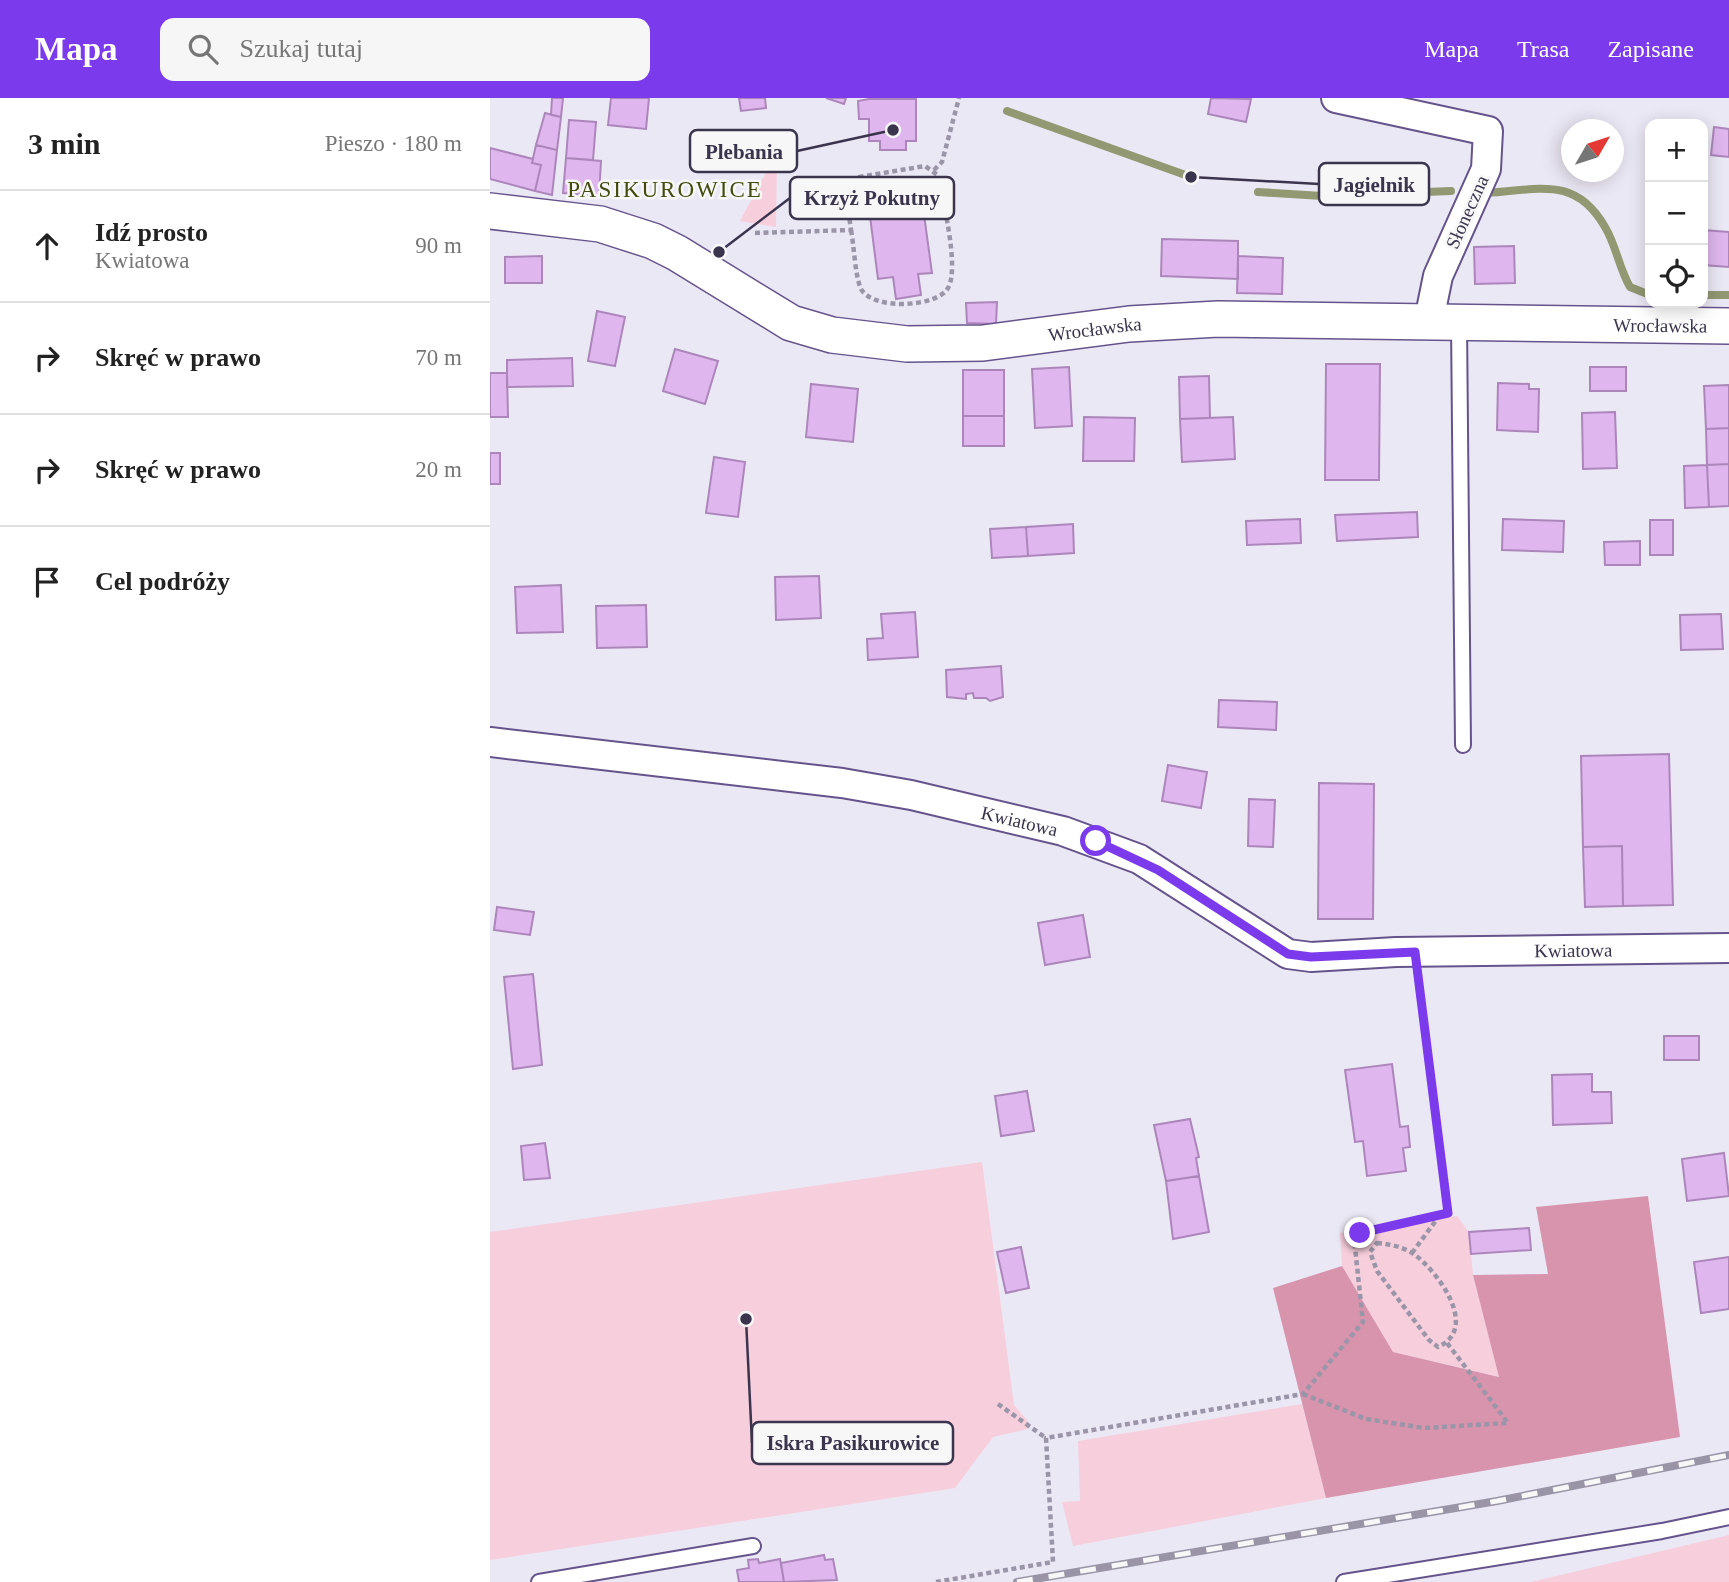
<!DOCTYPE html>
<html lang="pl">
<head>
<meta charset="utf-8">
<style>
  body { margin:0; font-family:Georgia,serif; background:#f6f6f6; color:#222 }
  .controls { position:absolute; right:21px; top:21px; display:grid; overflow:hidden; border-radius:14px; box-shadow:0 4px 18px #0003 }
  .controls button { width:63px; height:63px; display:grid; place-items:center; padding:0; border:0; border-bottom:2px solid #e0e0e0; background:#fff; color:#222; font:35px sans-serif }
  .compass { position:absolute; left:1071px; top:21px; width:63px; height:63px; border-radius:50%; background:#fff; box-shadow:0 4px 18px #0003; rotate:51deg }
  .stop { position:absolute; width:21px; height:21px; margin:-16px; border:5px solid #7c3aed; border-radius:50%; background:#fff }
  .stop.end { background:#7c3aed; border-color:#fff; box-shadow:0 2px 7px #0008 }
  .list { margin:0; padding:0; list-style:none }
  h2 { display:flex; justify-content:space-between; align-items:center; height:91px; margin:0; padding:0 28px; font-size:30px }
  h2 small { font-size:23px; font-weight:400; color:#767676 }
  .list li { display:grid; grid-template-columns:46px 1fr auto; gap:21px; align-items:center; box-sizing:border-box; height:112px; padding:0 28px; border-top:2px solid #e0e0e0 }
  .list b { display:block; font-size:26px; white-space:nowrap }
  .list p { margin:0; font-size:23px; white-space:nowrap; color:#767676 }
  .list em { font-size:23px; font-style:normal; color:#767676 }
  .icon { flex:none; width:38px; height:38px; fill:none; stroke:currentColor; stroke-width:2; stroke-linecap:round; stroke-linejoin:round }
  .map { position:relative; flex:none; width:1239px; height:1484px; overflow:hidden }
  header { display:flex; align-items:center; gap:42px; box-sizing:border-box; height:98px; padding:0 35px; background:#7c3aed; color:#fff }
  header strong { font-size:33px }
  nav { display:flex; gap:38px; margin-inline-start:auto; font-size:24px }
  .search { width:490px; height:63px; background:#f6f6f6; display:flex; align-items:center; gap:18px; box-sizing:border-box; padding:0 24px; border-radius:14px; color:#767676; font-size:26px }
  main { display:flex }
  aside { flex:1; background:#fff }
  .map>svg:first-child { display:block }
</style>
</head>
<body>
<header>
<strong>Mapa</strong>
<div class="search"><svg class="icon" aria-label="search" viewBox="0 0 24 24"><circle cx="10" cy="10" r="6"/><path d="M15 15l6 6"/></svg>Szukaj tutaj</div>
<nav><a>Mapa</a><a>Trasa</a><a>Zapisane</a></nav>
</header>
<main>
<aside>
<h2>3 min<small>Pieszo · 180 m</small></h2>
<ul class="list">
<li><svg class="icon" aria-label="ahead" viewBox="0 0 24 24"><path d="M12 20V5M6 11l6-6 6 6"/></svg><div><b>Idź prosto</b><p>Kwiatowa</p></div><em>90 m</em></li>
<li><svg class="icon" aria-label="right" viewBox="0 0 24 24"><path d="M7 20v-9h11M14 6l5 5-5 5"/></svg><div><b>Skręć w prawo</b></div><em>70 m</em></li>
<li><svg class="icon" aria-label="right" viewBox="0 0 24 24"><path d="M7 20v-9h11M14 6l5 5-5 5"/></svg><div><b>Skręć w prawo</b></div><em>20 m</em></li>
<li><svg class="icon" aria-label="arrive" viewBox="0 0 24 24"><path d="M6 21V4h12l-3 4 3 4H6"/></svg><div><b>Cel podróży</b></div></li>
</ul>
</aside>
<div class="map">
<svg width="1239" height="1484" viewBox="0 0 1239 1484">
  <rect width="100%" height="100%" fill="#ebe8f5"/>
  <path fill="#f7cedc" d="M287,54L286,129L250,123Z
    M492,1064L524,1307L537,1322L538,1331L503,1339L465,1390L0,1462V1134Z
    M967,1118L979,1134L983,1177L1010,1279L903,1254L852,1168L850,1135Z
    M812,1306L836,1400L583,1448L572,1404L590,1403L588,1343Z
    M1239,1437V1484H1041Z"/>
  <path fill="#d894ac" d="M1158,1098L1190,1339L836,1400L783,1190L852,1168L903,1254L1009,1279L983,1177L1058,1176L1046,1109Z"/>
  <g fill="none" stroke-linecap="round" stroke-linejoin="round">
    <path stroke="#929872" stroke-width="8" d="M517,13L701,79
      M768,94L832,98L961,93
      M997,95C1048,92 1085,77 1115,129C1126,147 1129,170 1140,189L1160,197
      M1213,197H1239"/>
  </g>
  <path fill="#dfb7ee" stroke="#ac86bb" stroke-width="2" d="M62,0H73L71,19L61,17Z
    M121,0H159L156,31L118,27Z
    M249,0H275L276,10L251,13Z
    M336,0H356L354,6Z
    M721,0L761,1L756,24L718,16Z
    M379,1H426V43H416V52H390V43H379V21H369L368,3Z
    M55,15L71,19L67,52L46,47Z
    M79,22L106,24L103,62L76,60Z
    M1224,29L1239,31V59L1221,57Z
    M46,47L67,52L62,97L45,93L51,67L42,65Z
    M0,50L43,61L42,65L51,67L45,93L0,81Z
    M76,60L111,63L109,98L73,95Z
    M429,80L442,175L428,176L431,197L406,201L403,179L388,181L376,87Z
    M1213,132L1239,134V169L1213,167Z
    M672,141L748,143V181L671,178Z
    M1024,148L1025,185L985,186L984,149Z
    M52,158V185H15V159Z
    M748,158L793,160L792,196L747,195Z
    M507,204L506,226L477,225L476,205Z
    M107,213L135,219L125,268L98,263Z
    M185,251L228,263L215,306L173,293Z
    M82,260L83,288L17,289V262Z
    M836,266H890L889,382H835Z
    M579,269L582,328L545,330L542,271Z
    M1100,269H1136V293H1100Z
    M473,272H514V318H473Z
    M0,275H17L18,319H0Z
    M719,278L720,320L690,321L689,279Z
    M1008,285L1039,286V291H1049L1048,334L1007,332Z
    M321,286L368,291L363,344L316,339Z
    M1239,287V330L1216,331L1214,288Z
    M1125,314L1127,370L1093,371L1092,315Z
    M473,318H514V348H473Z
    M594,319L645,320L644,363H593Z
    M743,319L745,361L692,364L690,321Z
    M1239,330V366L1217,367L1216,331Z
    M0,355H10V386H0Z
    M224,359L255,364L248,419L216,415Z
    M1239,366V408L1219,409L1217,367Z
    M1217,367L1219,409L1195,410L1194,368Z
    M927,414L928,439L847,443L845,417Z
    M810,421L811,445L757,447L756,423Z
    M1013,421L1074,423L1073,454L1012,452Z
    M1160,422H1183V457H1160Z
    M583,426L584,455L538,458L536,429Z
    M536,429L538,458L502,460L500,431Z
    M1150,443V467H1115L1114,444Z
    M329,478L331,520L286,522L285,479Z
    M71,487L73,534L27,535L25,489Z
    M156,507L157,549L107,550L106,508Z
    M425,514L428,559L378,562L377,541L393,540L391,516Z
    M1231,516L1233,551L1191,552L1190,517Z
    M511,568L513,599L500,603L496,600H484L483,595L476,596V601L457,599L456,572Z
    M729,602L787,604L786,632L728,629Z
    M1179,656L1183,807L1133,808L1132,748L1093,749L1091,658Z
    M678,667L717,674L711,710L672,703Z
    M829,685L884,686L883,821H828Z
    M759,701L785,702L783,749L758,748Z
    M1132,748L1133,808L1095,809L1093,749Z
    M7,809L44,814L40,837L4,832Z
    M593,817L600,859L555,867L548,825Z
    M43,876L52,967L23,971L14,879Z
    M1174,938H1209V962H1174Z
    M902,966L910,1029L918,1028L920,1049L913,1050L916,1073L877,1078L873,1043L865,1044L855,972Z
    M1102,976V994H1121L1122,1025L1063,1027L1062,977Z
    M537,993L544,1033L511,1038L505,998Z
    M700,1021L709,1059L706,1060L709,1078L676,1083L664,1027Z
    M55,1045L60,1080L34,1082L31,1048Z
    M1234,1055L1239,1098L1197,1103L1192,1061Z
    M709,1078L719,1134L683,1141L676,1083Z
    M1039,1130L1041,1152L981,1156L979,1134Z
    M531,1149L539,1190L516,1195L507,1154Z
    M1239,1159V1211L1211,1215L1204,1164Z
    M334,1457L335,1462L343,1461L347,1482L294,1484L291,1465Z
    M268,1461L269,1465L290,1461L294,1484H249L247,1472L259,1470L258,1462Z"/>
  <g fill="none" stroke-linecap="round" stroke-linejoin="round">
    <defs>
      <path id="service" d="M969,225L973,647
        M49,1484L263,1448
        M854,1484L1172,1433L1239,1419"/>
      <g id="minor">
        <path d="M846,0L998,33L996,71L948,178L939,222"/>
        <path id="s1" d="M0,644L352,685L421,697L573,733L649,761L798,856L821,859L906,854L1239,850"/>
      </g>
      <g id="tertiary">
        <path id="s2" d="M0,113L110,126L163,143L187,155L301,225L342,237L417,246L493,245L639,226L728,221L1239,228"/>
      </g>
    </defs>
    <use href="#service" stroke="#64548b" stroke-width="18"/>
    <use href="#minor" stroke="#64548b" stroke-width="32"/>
    <use href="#tertiary" stroke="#64548b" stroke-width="38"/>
    <path stroke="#9a95a7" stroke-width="4.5" stroke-dasharray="5 3.5" stroke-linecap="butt" d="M444,72L452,64L469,0
      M265,135L361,132C359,112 350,92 369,79L435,68L449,78C452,102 470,169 458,190C448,209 383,213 371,191C365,178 364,147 361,132
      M887,1145C900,1146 913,1149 924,1156C948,1174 990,1230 948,1249L939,1242L887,1173L880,1154Z
      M922,1155L947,1121
      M813,1296L876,1321L934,1330L1018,1325L957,1245
      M508,1306L556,1340
      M446,1484L563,1464L556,1340L813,1296L873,1224L864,1140L870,1135L958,1115L928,880"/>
    <use href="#service" stroke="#fff" stroke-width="14"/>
    <use href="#minor" stroke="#fff" stroke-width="28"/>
    <use href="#tertiary" stroke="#fff" stroke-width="35"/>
    <defs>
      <path id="rail" d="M527,1484L1007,1403L1239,1357"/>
    </defs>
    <use href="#rail" stroke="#9995a7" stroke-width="8"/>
    <use href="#rail" stroke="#f7f7f7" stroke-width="5" stroke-dasharray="16" stroke-linecap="butt"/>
  </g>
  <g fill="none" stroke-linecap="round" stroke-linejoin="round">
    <path stroke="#7c3aed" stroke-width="9" d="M606,743L668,772L798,856L821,859L925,854L958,1115L870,1135"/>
  </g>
  <g text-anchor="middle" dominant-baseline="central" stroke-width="5" stroke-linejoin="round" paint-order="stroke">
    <g font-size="19" fill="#3a344c" stroke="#f7f7f7">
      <text transform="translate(977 114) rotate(-66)">Słoneczna</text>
      <text stroke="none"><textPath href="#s2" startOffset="1200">Wrocławska</textPath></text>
      <text stroke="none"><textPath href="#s2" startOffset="634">Wrocławska</textPath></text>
      <text stroke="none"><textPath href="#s1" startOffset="536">Kwiatowa</textPath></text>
      <text stroke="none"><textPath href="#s1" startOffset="1124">Kwiatowa</textPath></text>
    </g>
    <g font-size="23" letter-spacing="2" fill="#434b10" stroke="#f7f7f7">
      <text x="175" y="91">PASIKUROWICE</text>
    </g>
  </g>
  <path fill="none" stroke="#3a344c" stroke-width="2.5" d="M403 32L307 53M701 79L829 86M229 154L300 100M256 1221L262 1345"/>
  <g fill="#3a344c" stroke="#f7f7f7" stroke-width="2.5">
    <circle cx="403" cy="32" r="7"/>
    <circle cx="701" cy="79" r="7"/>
    <circle cx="229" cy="154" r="7"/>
    <circle cx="256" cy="1221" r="7"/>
  </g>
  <g fill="#f7f7f7" stroke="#3a344c" stroke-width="2.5">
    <rect x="200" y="32" width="107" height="42" rx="7"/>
    <rect x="829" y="65" width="110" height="42" rx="7"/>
    <rect x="300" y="79" width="164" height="42" rx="7"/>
    <rect x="262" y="1324" width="201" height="42" rx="7"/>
  </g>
  <g font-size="21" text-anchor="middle" font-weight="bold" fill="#3a344c">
    <text x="254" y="61">Plebania</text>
    <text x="884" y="94">Jagielnik</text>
    <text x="382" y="107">Krzyż Pokutny</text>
    <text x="363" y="1352">Iskra Pasikurowice</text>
  </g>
</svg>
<div class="controls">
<button>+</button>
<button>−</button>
<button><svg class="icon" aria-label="locate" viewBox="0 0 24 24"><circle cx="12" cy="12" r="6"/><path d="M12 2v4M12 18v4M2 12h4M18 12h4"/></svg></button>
</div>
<svg class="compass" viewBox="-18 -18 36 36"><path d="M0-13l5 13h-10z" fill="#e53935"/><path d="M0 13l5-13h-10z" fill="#767676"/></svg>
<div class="stop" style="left:606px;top:743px"></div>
<div class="stop end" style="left:870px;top:1135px"></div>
</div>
</main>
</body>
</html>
